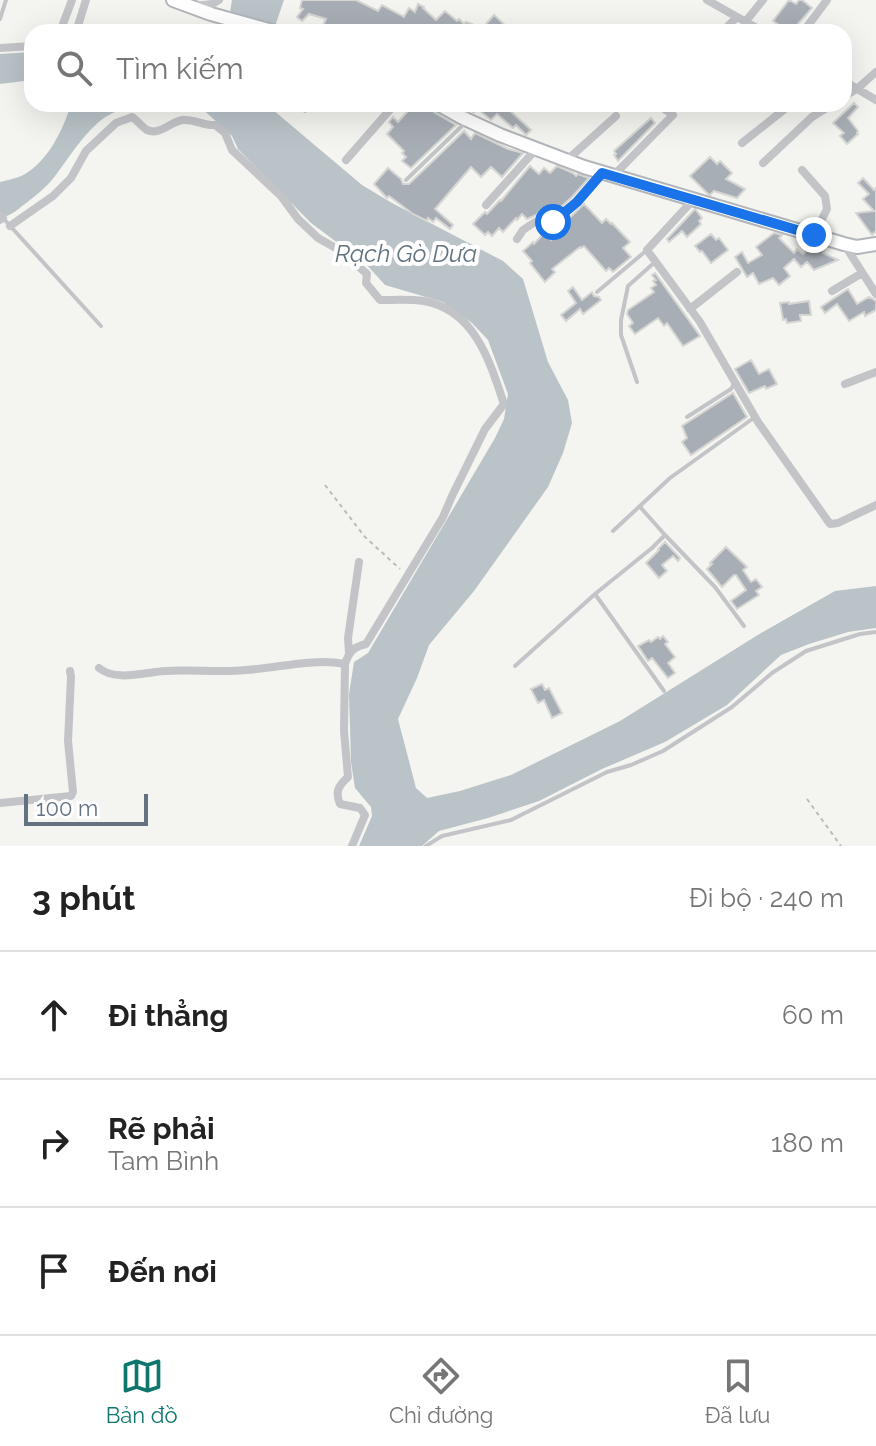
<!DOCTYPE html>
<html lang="vi">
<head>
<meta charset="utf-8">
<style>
  body { margin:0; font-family:Raleway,sans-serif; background:#f2f2f2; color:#222 }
  .scale { position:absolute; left:24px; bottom:20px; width:124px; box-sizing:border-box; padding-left:8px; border:4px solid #647181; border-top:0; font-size:22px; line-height:28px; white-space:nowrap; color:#647181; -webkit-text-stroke:6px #fff; paint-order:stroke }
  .stop { position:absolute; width:24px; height:24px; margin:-18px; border:6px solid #1a73e8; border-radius:50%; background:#fff }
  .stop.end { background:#1a73e8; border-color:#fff; box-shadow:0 2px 8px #0008 }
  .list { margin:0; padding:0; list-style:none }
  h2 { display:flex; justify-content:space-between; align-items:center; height:104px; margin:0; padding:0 32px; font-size:34px }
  h2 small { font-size:26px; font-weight:400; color:#767676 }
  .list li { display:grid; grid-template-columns:52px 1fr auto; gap:24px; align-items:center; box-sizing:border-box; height:128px; padding:0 32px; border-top:2px solid #e0e0e0 }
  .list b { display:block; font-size:30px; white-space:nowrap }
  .list p { margin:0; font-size:26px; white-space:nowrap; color:#767676 }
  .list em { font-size:26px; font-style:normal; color:#767676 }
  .icon { flex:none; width:44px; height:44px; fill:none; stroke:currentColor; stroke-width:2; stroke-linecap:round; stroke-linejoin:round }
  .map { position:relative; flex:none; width:876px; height:846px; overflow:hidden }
  .search { position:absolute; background:#fff; box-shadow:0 8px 32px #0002; left:24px; right:24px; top:24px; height:88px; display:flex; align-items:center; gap:20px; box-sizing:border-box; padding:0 28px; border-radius:24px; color:#767676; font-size:30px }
  .sheet { height:488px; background:#fff }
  nav { display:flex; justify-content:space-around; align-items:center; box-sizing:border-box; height:112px; border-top:2px solid #e0e0e0; background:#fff; font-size:22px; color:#767676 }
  nav a { display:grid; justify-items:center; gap:4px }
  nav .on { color:#0f766e }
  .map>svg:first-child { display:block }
</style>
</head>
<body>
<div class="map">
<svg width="876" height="846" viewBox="0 0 876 846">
  <rect width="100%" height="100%" fill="#f4f4f0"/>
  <path fill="#b9c3c8" d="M232,0H284L273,32H227Z
    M32,52V80L0,84V54Z
    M71,104H152C138,106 121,108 109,115C88,126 69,158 55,176C45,189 34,197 22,206C15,212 9,216 0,218V182C8,180 18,178 25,174C48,161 64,128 71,104Z
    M197,104H266L362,185L392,203L503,261L523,279L548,362L568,400L572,423L563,453L548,487L474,591L429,645L417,678L398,719L416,788L427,798L460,791L511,775L620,721L761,633L835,591L876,586V628L848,632L809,644L781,655L727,705L665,742L602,769L539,801L488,818L439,831L422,846H359L372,816L371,807L355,788L351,762L349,694L354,662L368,653L495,438L504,419L508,394L488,340L472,323L443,302L385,285L366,264L311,223L238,149L232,136Z"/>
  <path fill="#a8aeb5" stroke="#d5d5d3" stroke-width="2" d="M302,0H356L378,11L382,5L404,17L409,8L415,12L418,4L424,7L423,8L436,20L445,11L457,21L459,19L464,24L466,22L472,24L480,31L494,15L508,28L505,32H392L384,28L382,32H320L326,19L309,14L302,21L297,17L303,9L300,8Z
    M789,0L796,4L799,0H802L812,8L791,32H778L782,27L773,21Z
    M854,103L858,107L848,118L858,131L857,133L858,134L847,144L840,136L844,133L833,123Z
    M402,104H417L425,111L430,106L434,112L456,125L411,168L402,161L406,157L402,153L404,151L387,134L393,127L389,122L393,117L398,122L407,112L401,106Z
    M478,104H510L507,108L531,130L526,135L516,125L513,128L497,114L491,120L478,109L473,113Z
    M651,118L655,123L618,161L614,155L616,154L614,151Z
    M464,131L471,139L475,133L508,149L523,153L502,177L491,167L481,177L471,167L435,209L453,225L450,229L436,218L433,222L428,218L427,221L413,214L389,196L387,198L374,184L388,168L401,179L403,184H409Z
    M710,157L717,164L720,161L732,173L726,179L745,189L737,198L714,191L710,195L708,194L690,176Z
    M530,166L539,174L544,168L550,173L557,166L573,173L576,176L578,174L589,178L572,197L554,213L547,214L542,209L536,215L527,219L522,214L517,220L516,218L503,232L499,228L492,236L488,232L485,235L473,224L485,212L487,214L500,200L501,201Z
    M863,178L874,190L876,188V231L872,235L856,213L874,211L863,199L869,194L858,183Z
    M584,204L602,223L606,219L611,224L612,223L630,242L623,248L631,257L613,272L609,268L606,271L584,246L581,248L580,247L552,269L555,272L545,282L530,263L532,261L523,251L533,242L534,244L544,233L551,240L561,228V226Z
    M695,209L702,218L699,221L701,224L687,237L682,231L669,242L667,239Z
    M774,233L782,235L779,238L794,253L797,249L803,254L815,245L825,249L823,253L838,260L814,270L807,262L801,267L794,259L784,268L790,276L779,285L773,278L759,284L753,273L747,277L735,257L742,252L748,263L762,255L756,247Z
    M711,234L716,240L719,238L728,250L711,263L702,251L700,252L695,246Z
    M655,273L700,336L683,346L667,323L664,326L658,318L635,334L629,326L633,323L627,314L628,310L654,292L651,288L656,285L653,281L656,280L652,275Z
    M573,287L582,300L592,292L594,296L599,297L601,300L583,314L580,309L566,321L561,315L576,303L568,291Z
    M848,289L857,304L869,297L876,301V310L865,316L864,312L849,321L837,304L825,313L821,307Z
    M809,301L811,315H800L801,321L787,323L786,319L783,320L780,303L789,302V304Z
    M751,360L759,374L769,369L777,384L766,389L765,386L749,393L735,369Z
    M733,393L747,417L691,455L682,442L687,438L682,426Z
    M665,542L680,558L678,561L673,556L662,565L667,571L659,578L646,563L659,550L658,549Z
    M726,547L747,567L743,570L751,582L756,579L762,587L756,591L759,595L737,609L731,601L746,590L736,575H734L722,587L707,569L712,564L710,563Z
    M663,636L668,642L665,644L675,657L668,663L675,673L668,678L652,658L648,661L638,646L649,640L651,642L658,637L660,639Z
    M542,684L545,690L549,688L562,713L552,718L544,700L538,703L531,689Z"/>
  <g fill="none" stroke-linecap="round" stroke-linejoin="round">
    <defs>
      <path id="secondary" d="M173,0L211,14L276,32
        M438,104L461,117L500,135L584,167L844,244L857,247L876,244"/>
    </defs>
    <use href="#secondary" stroke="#b2b6bb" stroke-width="16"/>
    <path stroke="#b9bbbd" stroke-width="2" stroke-dasharray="4 4" stroke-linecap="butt" d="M325,485L365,537L400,569
      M807,799L841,846"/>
    <path stroke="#c2c4c8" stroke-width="4" d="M0,19L6,0
      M305,111V104
      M406,180L466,122
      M3,218L101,326
      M597,292L647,250
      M637,382L621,335V320L628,286L655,262
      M687,417L731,389L734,384
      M613,531L641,505
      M595,594L664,691
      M744,626L715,587L665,535L641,508V505L670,478L755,417
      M515,666L595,594L652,548L665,535
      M426,846L442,836L511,820L607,772L631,765L663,751L732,707L772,673L806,651L860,634L876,632"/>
    <path stroke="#c2c4c8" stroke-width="8" d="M707,0L764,32
      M193,6L212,4L219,0
      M746,21L763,0
      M60,32L72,0
      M76,32L86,0
      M722,32L737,17
      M803,32L827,0
      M0,48L32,46
      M844,81L876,100
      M844,97L858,88L876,72
      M461,117L471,104
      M742,143L791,104
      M346,160L395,104
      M566,161L616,116
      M763,163L812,117L833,104
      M802,170L825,196L827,209L814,235
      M613,176L673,115L660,106L661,104
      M694,199L647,250L700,322L758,422L830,524L838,523L876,505
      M486,205L537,148
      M0,215L3,218L0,220
      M10,226L53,196L71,178L86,151L116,123L132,117C137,120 142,127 147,130C160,136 171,121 183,120C195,119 204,126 215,125L225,133L232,150L281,196L298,219L318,238L341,251L367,274L366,283L380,300C394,300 410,299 424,301C475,310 490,362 504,404L485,429L452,496L443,517L366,644C353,647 349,652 345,664
      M517,239L523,230L535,222L557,220L577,202L602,173
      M844,244L876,294
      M832,291L862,273
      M690,309L737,272
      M845,384L876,372
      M349,653L348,638L359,562
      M99,668C116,682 145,672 165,671C192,669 219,673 246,670C278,668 313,658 345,664L344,731L348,777C338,786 335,792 340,804L360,808L365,815L352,846
      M0,803L71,796L73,792L68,741L71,677L70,671"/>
    <use href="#secondary" stroke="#fff" stroke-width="12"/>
  </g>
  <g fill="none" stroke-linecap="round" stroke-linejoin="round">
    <path stroke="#1a73e8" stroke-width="10" d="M553,222L577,202L602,173L814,235"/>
  </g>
  <g text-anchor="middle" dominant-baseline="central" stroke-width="8" stroke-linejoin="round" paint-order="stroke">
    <g font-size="24" font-style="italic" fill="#60737e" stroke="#fff">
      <text x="406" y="253">Rạch Gò Dưa</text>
    </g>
  </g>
</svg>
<div class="scale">100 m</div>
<div class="stop" style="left:553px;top:222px"></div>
<div class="stop end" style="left:814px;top:235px"></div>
<div class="search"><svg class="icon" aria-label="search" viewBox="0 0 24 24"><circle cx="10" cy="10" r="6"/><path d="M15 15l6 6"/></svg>Tìm kiếm</div>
</div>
<section class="sheet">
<h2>3 phút<small>Đi bộ · 240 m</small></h2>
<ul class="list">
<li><svg class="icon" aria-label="ahead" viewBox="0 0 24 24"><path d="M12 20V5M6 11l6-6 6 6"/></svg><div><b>Đi thẳng</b></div><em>60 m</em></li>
<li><svg class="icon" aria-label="right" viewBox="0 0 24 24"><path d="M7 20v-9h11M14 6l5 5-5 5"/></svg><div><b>Rẽ phải</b><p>Tam Bình</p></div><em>180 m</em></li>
<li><svg class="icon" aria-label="arrive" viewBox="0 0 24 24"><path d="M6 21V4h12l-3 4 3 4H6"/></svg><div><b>Đến nơi</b></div></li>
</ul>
</section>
<nav>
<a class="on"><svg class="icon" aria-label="map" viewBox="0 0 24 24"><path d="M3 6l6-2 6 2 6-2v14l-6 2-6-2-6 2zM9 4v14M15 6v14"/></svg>Bản đồ</a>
<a><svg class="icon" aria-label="directions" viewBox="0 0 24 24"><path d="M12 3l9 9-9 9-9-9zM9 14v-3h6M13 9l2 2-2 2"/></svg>Chỉ đường</a>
<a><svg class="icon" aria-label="saved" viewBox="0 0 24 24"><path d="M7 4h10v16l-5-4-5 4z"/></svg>Đã lưu</a>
</nav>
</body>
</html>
